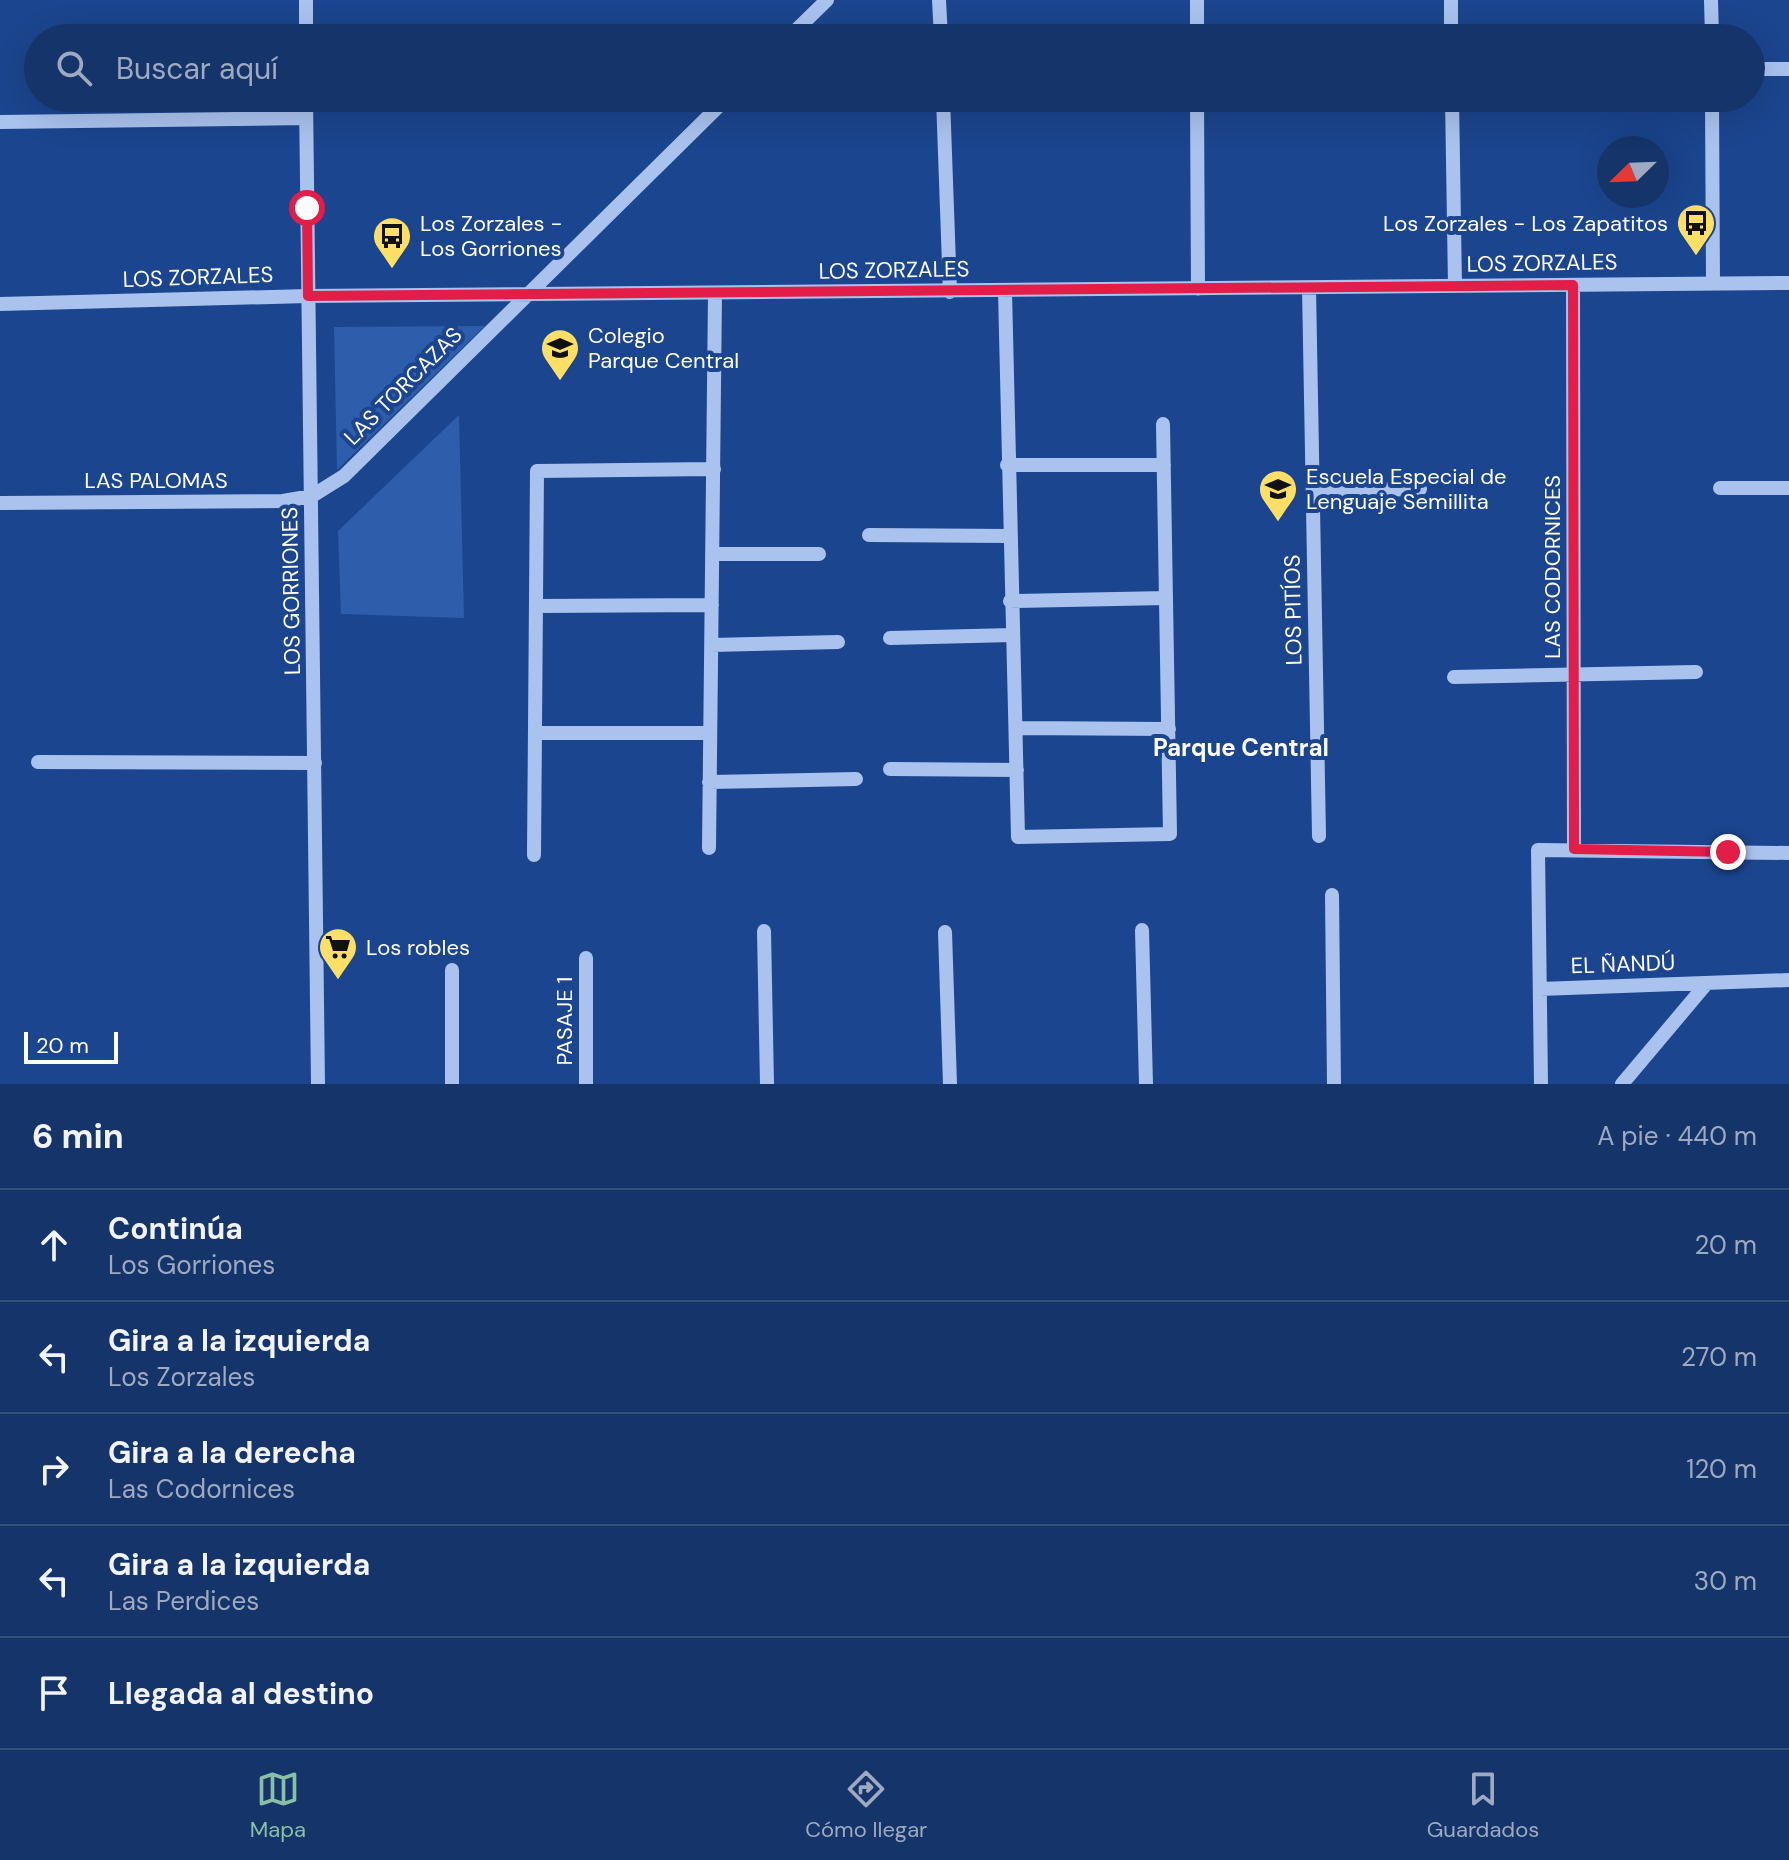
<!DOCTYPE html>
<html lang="es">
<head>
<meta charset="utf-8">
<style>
  body { margin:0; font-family:"DM Sans",sans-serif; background:#213f72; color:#f1f3f6 }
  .compass { position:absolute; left:1597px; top:136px; width:72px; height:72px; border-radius:50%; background:#14346a; box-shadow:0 8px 32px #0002; rotate:247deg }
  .scale { position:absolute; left:24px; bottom:20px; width:94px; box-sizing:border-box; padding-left:8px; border:4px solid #fff; border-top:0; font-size:22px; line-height:28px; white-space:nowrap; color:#fff; -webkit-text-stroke:6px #1b458e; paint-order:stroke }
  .stop { position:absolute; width:24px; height:24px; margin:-18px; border:6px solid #e11d48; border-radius:50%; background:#fff }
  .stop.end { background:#e11d48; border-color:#fff; box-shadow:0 2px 8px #0008 }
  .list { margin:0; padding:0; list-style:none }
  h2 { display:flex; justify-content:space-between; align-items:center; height:104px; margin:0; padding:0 32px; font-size:34px }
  h2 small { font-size:26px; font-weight:400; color:#9daac1 }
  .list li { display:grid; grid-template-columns:52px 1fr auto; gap:24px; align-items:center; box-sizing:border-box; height:112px; padding:0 32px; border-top:2px solid #334f7e }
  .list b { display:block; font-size:30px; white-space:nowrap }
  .list p { margin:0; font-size:26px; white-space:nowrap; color:#9daac1 }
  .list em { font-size:26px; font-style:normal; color:#9daac1 }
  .icon { flex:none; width:44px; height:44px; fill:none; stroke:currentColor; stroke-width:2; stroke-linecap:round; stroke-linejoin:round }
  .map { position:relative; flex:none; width:1789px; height:1084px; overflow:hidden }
  .search { position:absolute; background:#14346a; box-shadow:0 8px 32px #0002; left:24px; right:24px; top:24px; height:88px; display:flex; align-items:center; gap:20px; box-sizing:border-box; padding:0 28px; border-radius:44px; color:#9daac1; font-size:30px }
  .sheet { height:664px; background:#14346a }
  nav { display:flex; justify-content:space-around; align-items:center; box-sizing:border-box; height:112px; border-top:2px solid #334f7e; background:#14346a; font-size:22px; color:#9daac1 }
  nav a { display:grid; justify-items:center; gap:4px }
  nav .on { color:#8abfa5 }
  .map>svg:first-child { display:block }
</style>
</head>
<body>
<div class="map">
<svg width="1789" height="1084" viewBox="0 0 1789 1084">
  <rect width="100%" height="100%" fill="#1b458e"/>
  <path fill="#2e5dac" d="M485,326L337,470L334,327Z
    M459,415L464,618L341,614L338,531Z"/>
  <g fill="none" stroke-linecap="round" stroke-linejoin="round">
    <path stroke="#a9c3ee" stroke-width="14" d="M306,0V38
      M939,0L941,38
      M1451,0V38
      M1711,0L1712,38
      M788,38L827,0
      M1197,38V0
      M1751,69H1789
      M306,98L318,1084
      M943,98L950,292
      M1197,98L1198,289
      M1452,98L1455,286
      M1712,98L1713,284
      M0,122L306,118
      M1573,285L1574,849
      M1309,288L1319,836
      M1005,291L1018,837L1170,834L1163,424
      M0,304L308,296L1789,283
      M1007,465H1164
      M1720,488H1789
      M1313,491L1420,489
      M0,503L283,501L312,496L344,476L727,98
      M869,535L1009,536
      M713,554H819
      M1010,601L1166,598
      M536,606L712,605
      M890,638L1013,635
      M711,645L838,642
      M1454,677L1696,672
      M1016,728L1169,729
      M535,733H710
      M38,762L315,763
      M890,769L1017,770
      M709,782L856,779
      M709,848L715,294
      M534,855L537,471L714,469
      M1332,895L1334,1084
      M1142,930L1146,1084
      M764,931L767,1084
      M945,932L950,1084
      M1540,989L1789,980
      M452,1084V970
      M586,1084V958
      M1541,1084L1538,850L1789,853
      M1622,1084L1707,983"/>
  </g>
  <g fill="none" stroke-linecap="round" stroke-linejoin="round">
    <path stroke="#e11d48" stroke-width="10" d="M307,208L308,296L1573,285L1574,849L1728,852"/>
  </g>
  <defs>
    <symbol id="bus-pin" viewBox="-11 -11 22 30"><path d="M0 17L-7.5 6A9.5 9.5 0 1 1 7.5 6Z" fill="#fedf66" stroke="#1b458e"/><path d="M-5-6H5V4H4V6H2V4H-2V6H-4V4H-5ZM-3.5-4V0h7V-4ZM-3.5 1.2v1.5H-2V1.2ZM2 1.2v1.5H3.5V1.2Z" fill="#111"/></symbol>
    <symbol id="school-pin" viewBox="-11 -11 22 30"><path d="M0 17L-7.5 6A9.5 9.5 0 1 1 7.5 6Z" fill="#fedf66" stroke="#1b458e"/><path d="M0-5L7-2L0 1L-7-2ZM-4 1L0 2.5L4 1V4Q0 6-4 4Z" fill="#111"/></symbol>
    <symbol id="supermarket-pin" viewBox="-11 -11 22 30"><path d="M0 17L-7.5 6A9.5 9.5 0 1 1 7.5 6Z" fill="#fedf66" stroke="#1b458e"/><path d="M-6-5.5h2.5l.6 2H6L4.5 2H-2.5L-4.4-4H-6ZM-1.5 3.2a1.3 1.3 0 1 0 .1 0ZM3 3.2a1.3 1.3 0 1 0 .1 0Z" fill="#111"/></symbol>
  </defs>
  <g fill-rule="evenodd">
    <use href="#bus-pin" x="1674" y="201" width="44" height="60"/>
    <use href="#bus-pin" x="370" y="214" width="44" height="60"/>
    <use href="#school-pin" x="538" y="326" width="44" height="60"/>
    <use href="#school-pin" x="1256" y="467" width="44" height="60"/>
    <use href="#supermarket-pin" x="316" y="925" width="44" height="60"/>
  </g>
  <g text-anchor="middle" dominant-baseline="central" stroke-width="8" stroke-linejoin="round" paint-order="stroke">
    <g font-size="22" fill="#fff" stroke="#1b458e" text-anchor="start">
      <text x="420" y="223">Los Zorzales -<tspan x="420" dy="25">Los Gorriones</tspan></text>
      <text x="1668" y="223" text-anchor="end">Los Zorzales - Los Zapatitos</text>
      <text x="588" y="335">Colegio<tspan x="588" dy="25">Parque Central</tspan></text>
      <text x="1306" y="476">Escuela Especial de<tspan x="1306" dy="25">Lenguaje Semillita</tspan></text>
      <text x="366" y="947">Los robles</text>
    </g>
    <g font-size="22" fill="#fff" stroke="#1b458e">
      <text transform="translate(1542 263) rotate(-1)">LOS ZORZALES</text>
      <text transform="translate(894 270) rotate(-1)">LOS ZORZALES</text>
      <text transform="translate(198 277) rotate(-2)">LOS ZORZALES</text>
      <text transform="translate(403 386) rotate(-45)">LAS TORCAZAS</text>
      <text x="156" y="480">LAS PALOMAS</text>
      <text transform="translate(1552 567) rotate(-90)">LAS CODORNICES</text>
      <text transform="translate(291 591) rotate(-91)">LOS GORRIONES</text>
      <text transform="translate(1293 610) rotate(-91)">LOS PITÍOS</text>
      <text transform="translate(1623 964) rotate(-2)">EL ÑANDÚ</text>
      <text transform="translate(564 1021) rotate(-90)">PASAJE 1</text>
    </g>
    <g font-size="24" font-weight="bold" fill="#fff" stroke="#1b458e">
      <text x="1241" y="747">Parque Central</text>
    </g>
  </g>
</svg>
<svg class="compass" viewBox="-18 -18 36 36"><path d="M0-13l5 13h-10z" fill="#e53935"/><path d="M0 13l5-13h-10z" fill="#9daac1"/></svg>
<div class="scale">20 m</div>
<div class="stop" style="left:307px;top:208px"></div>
<div class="stop end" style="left:1728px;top:852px"></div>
<div class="search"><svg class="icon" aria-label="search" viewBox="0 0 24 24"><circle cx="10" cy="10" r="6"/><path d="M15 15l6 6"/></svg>Buscar aquí</div>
</div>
<section class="sheet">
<h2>6 min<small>A pie · 440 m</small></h2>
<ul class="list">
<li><svg class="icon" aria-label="ahead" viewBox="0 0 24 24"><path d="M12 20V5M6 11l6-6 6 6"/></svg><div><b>Continúa</b><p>Los Gorriones</p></div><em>20 m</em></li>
<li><svg class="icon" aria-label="left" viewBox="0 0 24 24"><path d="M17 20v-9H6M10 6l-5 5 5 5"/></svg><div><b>Gira a la izquierda</b><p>Los Zorzales</p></div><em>270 m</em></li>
<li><svg class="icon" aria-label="right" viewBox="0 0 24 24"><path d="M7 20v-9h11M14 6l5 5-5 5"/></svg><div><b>Gira a la derecha</b><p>Las Codornices</p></div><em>120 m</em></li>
<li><svg class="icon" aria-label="left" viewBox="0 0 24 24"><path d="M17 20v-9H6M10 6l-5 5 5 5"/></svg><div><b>Gira a la izquierda</b><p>Las Perdices</p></div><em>30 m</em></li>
<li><svg class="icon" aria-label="arrive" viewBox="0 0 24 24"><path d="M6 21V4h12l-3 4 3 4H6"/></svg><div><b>Llegada al destino</b></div></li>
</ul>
</section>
<nav>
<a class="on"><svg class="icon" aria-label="map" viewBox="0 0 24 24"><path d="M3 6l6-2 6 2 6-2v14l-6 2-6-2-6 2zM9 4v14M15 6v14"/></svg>Mapa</a>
<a><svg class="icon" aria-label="directions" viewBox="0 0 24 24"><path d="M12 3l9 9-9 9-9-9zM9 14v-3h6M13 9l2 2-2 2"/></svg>Cómo llegar</a>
<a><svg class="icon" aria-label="saved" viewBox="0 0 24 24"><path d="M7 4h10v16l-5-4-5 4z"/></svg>Guardados</a>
</nav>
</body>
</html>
